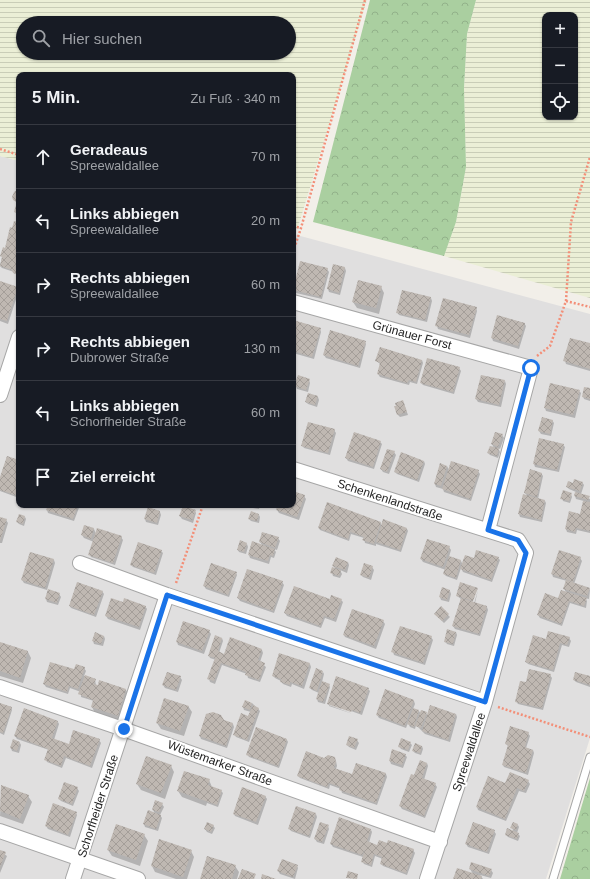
<!DOCTYPE html>
<html lang="de">
<head>
<meta charset="utf-8">
<style>
  body { margin:0; font-family:Helvetica,sans-serif; background:#20242c; color:#f1f3f6 }
  .controls { position:absolute; right:12px; top:12px; display:grid; overflow:hidden; border-radius:8px; box-shadow:0 1px 3px #0004 }
  .controls button { width:36px; height:36px; display:grid; place-items:center; padding:0; border:0; border-bottom:1px solid #363941; background:#171b24; color:#f1f3f6; font:20px sans-serif }
  .stop { position:absolute; width:12px; height:12px; margin:-9px; border:3px solid #1a73e8; border-radius:50%; background:#fff }
  .stop.end { background:#1a73e8; border-color:#fff; box-shadow:0 1px 4px #0008 }
  .list { margin:0; padding:0; list-style:none }
  h2 { display:flex; justify-content:space-between; align-items:center; height:52px; margin:0; padding:0 16px; font-size:17px }
  h2 small { font-size:13px; font-weight:400; color:#9ea1a6 }
  .list li { display:grid; grid-template-columns:26px 1fr auto; gap:12px; align-items:center; box-sizing:border-box; height:64px; padding:0 16px; border-top:1px solid #363941 }
  .list b { display:block; font-size:15px; white-space:nowrap }
  .list p { margin:0; font-size:13px; white-space:nowrap; color:#9ea1a6 }
  .list em { font-size:13px; font-style:normal; color:#9ea1a6 }
  .icon { flex:none; width:22px; height:22px; fill:none; stroke:currentColor; stroke-width:2; stroke-linecap:round; stroke-linejoin:round }
  .map { position:relative; flex:none; width:590px; height:879px; overflow:hidden }
  .search { position:absolute; background:#171b24; box-shadow:0 1px 3px #0004; left:16px; top:16px; width:280px; height:44px; display:flex; align-items:center; gap:10px; box-sizing:border-box; padding:0 14px; border-radius:22px; color:#9ea1a6; font-size:15px }
  .panel { position:absolute; background:#171b24; box-shadow:0 1px 3px #0004; left:16px; top:72px; width:280px; height:436px; border-radius:8px }
  .map>svg:first-child { display:block }
</style>
</head>
<body>
<div class="map">
<svg width="590" height="879" viewBox="0 0 590 879">
  <defs>
    <pattern id="farmland-rules" width="6" height="5" patternUnits="userSpaceOnUse"><rect width="6" height="5" fill="#ebefd6"/><path d="M0 2.5h6" fill="none" stroke="#c9cdb7"/></pattern>
    <pattern id="forest-crowns" width="20" height="18" patternUnits="userSpaceOnUse"><rect width="20" height="18" fill="#aacfa0"/><path d="M2 6a3 3 0 1 1 6 0M12 15a3 3 0 1 1 6 0" fill="none" stroke="#92b18a"/></pattern>
    <pattern id="building-cross-hatch" width="8" height="8" patternUnits="userSpaceOnUse"><rect width="8" height="8" fill="#bfb8b2"/><path d="M0 0l8 8M0 8l8-8" fill="none" stroke="#a49e99"/></pattern>
  </defs>
  <rect width="100%" height="100%" fill="#f2efe9"/>
  <path fill="#e0dfdf" d="M0,156L19,161V505H293V234L590,314V738L546,879H0Z"/>
  <path fill="url(#farmland-rules)" fill-rule="evenodd" d="M0,0H367L298,227L293,232V75H19V161L0,156ZM23,23H289V53H23Z
    M476,0H590V298L444,256L456,222L466,167L464,89L467,34ZM545,15H575V117H545Z"/>
  <path fill="url(#forest-crowns)" d="M370,0H476L467,34L464,88L466,167L456,222L444,256L313,222Z
    M590,778V879H560Z"/>
  <path fill="#0003" d="M19,192V216L15,212L18,204L14,200Z
    M19,223V277L14,272L2,268L0,266L4,248L6,249L13,229Z
    M334,265L345,268L346,271L340,295L329,292L328,289Z
    M327,269L329,272L322,299L296,293L294,290Z
    M0,282L17,288L19,290L8,324L0,321Z
    M381,287L384,293L379,314L357,308L353,302Z
    M403,291L431,298L432,301L427,322L399,315L397,312Z
    M476,308L477,311L470,338L438,329L437,326Z
    M498,316L524,323L526,326L519,349L493,341L492,338Z
    M293,321L320,329L321,332L314,359L293,353Z
    M365,342L366,344L360,368L326,358L324,355Z
    M590,344V371L566,364L565,361Z
    M422,360L423,363L417,384L410,382L409,385L380,377L378,374L381,365L377,361Z
    M459,368L461,371L454,394L423,385L421,383Z
    M309,380L310,383L308,392L297,389L296,386Z
    M505,381L506,384L501,407L478,402L476,399Z
    M590,390V401L584,399L583,396Z
    M579,391L581,393L575,418L546,411L545,408Z
    M318,397L319,400L317,407L308,404L306,402Z
    M404,404L408,415L400,417L398,415Z
    M552,420L554,423L551,436L541,434L539,431Z
    M334,430L336,433L330,455L304,448L302,445Z
    M502,435L504,438L500,449L498,448L500,452L498,458L490,455L488,453L494,448L492,444Z
    M380,442L382,444L374,469L348,461L346,458Z
    M563,445L565,447L559,472L535,467L534,464Z
    M394,452L396,455L389,474L383,472L381,469Z
    M7,457L19,461V498L0,491V480Z
    M424,461L425,464L419,482L397,474L395,472Z
    M447,466L449,470L478,471L480,474L471,501L444,492L443,489L436,487L435,484Z
    M541,473L543,476L538,499L545,501L546,503L542,522L520,517L519,514L527,496L525,492Z
    M582,482L584,485L581,494L590,499V533L577,530L576,534L567,532L566,529L580,515L584,501L576,499L575,496L576,492L569,489L567,487Z
    M293,493L304,496L306,499L299,520L279,513L277,510L279,505H293Z
    M571,494L572,497L570,503L563,501L562,498Z
    M328,503L380,523L382,526L407,529L408,531L401,552L376,544V546L365,543L364,538L351,534L349,541L320,530L319,528Z
    M49,505H80L74,521L48,513L47,510Z
    M252,505H260L259,509L253,508Z
    M148,508L160,512L161,515L158,525L146,522L145,519Z
    M195,511L196,513L193,523L182,519L180,516Z
    M259,515L260,517L259,523L251,521L249,519Z
    M25,517L26,519L24,526L19,524L17,522Z
    M0,518L6,520L8,523L2,543H0Z
    M85,526L94,529L96,534L121,537L123,540L115,565L91,557L90,555L94,542L84,538L82,535Z
    M278,538L280,541L277,550L274,549L276,552L274,558L271,557L269,564L250,558L249,555L262,545L260,542Z
    M247,544L248,547L246,554L239,552L238,550Z
    M449,547L451,550L449,557L461,561L463,565L474,559L498,558L500,560L492,582L463,572L461,568L457,580L446,576L444,574L446,570L423,562L421,559Z
    M161,551L163,553L156,575L133,567L131,565Z
    M31,553L54,560L55,563L47,590L24,583L22,580Z
    M580,558L582,561L574,584L590,590L589,599L585,598L587,601L586,608L570,603L562,626L540,618L538,615L566,592L564,589L567,581L553,577L552,574Z
    M348,562L349,565L347,573L340,570L342,574L340,578L333,576L332,573L336,569L333,566Z
    M372,567L374,570L371,580L363,577L361,575Z
    M236,573L237,575L229,597L206,589L204,586Z
    M282,582L284,585L274,613L240,601L238,598Z
    M443,588L450,591L451,594L449,602L441,600L440,597Z
    M477,588L471,606L473,607L478,590L475,603L487,607L488,610L480,636L455,629L453,626L461,599L457,596Z
    M102,591L104,594L96,617L71,608L70,606Z
    M59,594L61,597L58,605L47,602L46,599Z
    M330,600H341L343,602L336,622L325,618L321,628L287,616L285,613Z
    M123,603L145,606L147,609L140,630L108,619L106,616Z
    M441,608L450,617L444,623L437,616Z
    M383,621L385,624L376,649L345,637L344,635Z
    M209,631L211,634L204,654L178,645L177,642Z
    M456,632L457,635L454,646L447,644L445,641Z
    M104,636L105,639L103,646L94,644L93,641Z
    M431,637L433,640L425,665L394,655L393,652Z
    M222,638L223,641L219,653L224,655L262,650L263,653L260,662L266,667L260,682L248,678L247,674L222,665L215,684L210,682L209,679L216,660L210,658L209,656Z
    M569,638L571,641L569,647L562,645L554,672L528,664L526,662L547,640Z
    M0,643L28,652L31,658L23,683L0,676Z
    M310,664L311,667L304,689L292,684L291,687L283,684L281,681L275,678L273,676Z
    M84,668L86,671L84,676L95,680L96,685L98,687L100,681L126,690L129,696L121,721L95,713L92,707L94,701L81,697V692L70,688L68,694L46,687L44,684Z
    M323,672L324,674L322,682L329,685L330,687L325,704L318,702L317,699L319,693L312,690L310,688Z
    M550,675L552,678L543,710L518,704L516,701L526,683Z
    M180,677L182,680L178,692L165,688L163,685Z
    M590,677V687L576,682L574,680Z
    M337,678L368,689L370,691L362,715L329,703V705L328,703Z
    M414,701L415,704L413,709L419,711L421,714L426,713L428,716L456,714L457,717L450,742L425,734L416,725L415,729L410,727L408,723L406,728L379,718L377,715Z
    M252,703L260,711L249,742L236,737L234,734L251,712L244,710L243,707Z
    M0,704L11,707L12,710L4,735L0,733Z
    M329,705L353,714L329,706Z
    M188,706L192,712L184,736L161,729L157,723Z
    M223,721L233,724L234,727L227,748L201,739L200,736Z
    M58,722L59,724L54,740L69,745L99,740L101,743L92,768L66,758L62,768L47,762L46,760L49,750L17,739L15,736Z
    M257,729L287,740L288,742L279,768L249,757L247,754Z
    M528,733L530,736L526,748L533,750L534,753L528,775L504,767L503,765L509,747L506,744Z
    M357,740L359,743L356,750L349,747L347,745Z
    M20,743L21,745L19,753L12,751L11,748Z
    M410,743L412,745L409,752L401,749L399,746Z
    M422,746L423,749L421,755L415,753L413,751Z
    M405,755L407,757L403,768L391,764L390,761Z
    M324,759L336,761L337,766L336,769L353,775L357,764L386,774L387,777L377,805L342,793L341,789L330,785L329,789L300,778L298,776Z
    M427,763L428,766L424,780L435,784L437,787L425,818L402,809L400,806Z
    M171,766L174,772L165,799L141,790L137,784Z
    M209,780L212,787L221,791L223,793L218,807L207,803L206,806L182,797L178,791Z
    M528,781L530,784L526,793L519,791L506,821L478,810L477,807L506,785Z
    M2,786L28,796L32,802L23,824L0,816Z
    M77,788L79,791L73,806L61,801L59,799Z
    M265,796L267,799L258,825L235,816L234,814Z
    M162,804L164,807L160,815L162,818L158,831L145,827L144,824L155,814L153,810Z
    M76,813L77,815L70,837L48,829L46,826Z
    M316,814L317,817L310,838L291,831L289,828Z
    M518,825L519,827L517,833L520,836L518,841L508,837L506,835L514,832L512,828Z
    M213,826L215,828L212,834L207,832L205,829Z
    M328,826L329,829L324,844L317,842L315,839Z
    M371,830L372,832L369,843L378,846L413,850L415,853L407,875L383,866L381,864L383,859L375,856L372,867L364,864L362,861L363,857L333,847L331,844Z
    M494,831L496,834L489,854L468,847L466,844Z
    M144,835L148,841L140,866L112,856L108,850Z
    M0,851L7,856L0,873Z
    M191,851L194,857L187,879H176L155,872L152,866Z
    M235,866L239,872L237,879H201Z
    M297,866L298,868L295,879L280,874L278,871Z
    M470,869L491,870L493,873L491,878L480,875L483,879H454L473,874Z"/>
  <path fill="url(#building-cross-hatch)" d="M17,190L19,191V214L14,212L17,202L13,200L12,197L14,192Z
    M14,221L19,222V273L18,275L13,273L12,270L0,266L2,257L0,256L3,247L5,248L10,227L12,228Z
    M300,261L328,268L321,297L293,290Z
    M333,264L345,267L339,293L327,289Z
    M358,280L382,286L376,308L352,302Z
    M0,281L18,287L7,321L0,319Z
    M402,290L431,297L425,320L396,313Z
    M443,298L477,307L469,335L435,326Z
    M497,315L525,323L518,346L491,338Z
    M293,320L321,328L312,357L293,351Z
    M330,330L366,341L358,366L323,355Z
    M570,338L590,343V369L563,361Z
    M380,347L422,360L416,382L409,380L407,383L377,374L380,363L375,361Z
    M427,358L460,367L453,392L420,383Z
    M298,375L310,379L306,390L294,386Z
    M481,375L505,380L499,405L475,399Z
    M550,383L580,390L573,415L544,408Z
    M584,387L590,388V399L582,397Z
    M308,393L318,396L315,405L305,402Z
    M403,400L407,412L397,415L394,406H396L395,403Z
    M542,417L553,420L550,434L538,431Z
    M308,422L335,429L328,453L301,446Z
    M354,432L381,441L373,467L345,458Z
    M495,432L503,434L498,447L491,444Z
    M539,438L564,444L557,470L533,464Z
    M490,446L499,448L497,456L487,453Z
    M387,449L395,451L387,472L380,469Z
    M401,452L424,461L417,480L394,472Z
    M7,456L19,460L18,496L0,490V477Z
    M451,461L479,470L470,499L442,489Z
    M440,463L447,466L441,486L434,484Z
    M530,469L542,473L537,497L524,493Z
    M574,479L583,482L580,491L566,487L568,481L573,483Z
    M563,490L572,493L569,501L560,499Z
    M293,491L305,495L297,517L276,510L278,505H293Z
    M575,492L590,496L588,500L574,496Z
    M523,494L545,500L541,520L518,514Z
    M583,501L590,502V531L576,528L575,532L565,529L569,511L580,514Z
    M327,502L381,522L374,544L362,540L364,537L351,532L353,524L348,539L318,528Z
    M48,505H78L73,519L46,510Z
    M183,506L196,510L192,520L179,516Z
    M148,507L160,511L157,523L144,519Z
    M251,511L259,514L257,521L248,519Z
    M19,514L25,516L23,524L16,522Z
    M0,517L7,519L0,541Z
    M383,519L407,528L400,550L376,542Z
    M84,525L94,528L91,539L81,535Z
    M97,528L122,536L113,563L88,555Z
    M262,532L279,537L275,548L259,542Z
    M427,539L450,546L443,567L420,559Z
    M240,540L247,543L244,552L237,550Z
    M252,541L275,549L273,556L270,555L268,561L248,555Z
    M138,542L162,550L154,573L130,565Z
    M476,550L499,557L491,580L460,569L465,555L474,558Z
    M559,550L581,557L573,582L551,574Z
    M30,552L54,559L45,588L21,580Z
    M449,556L461,560L456,578L443,574Z
    M336,557L348,562L345,570L332,566Z
    M211,563L237,572L228,595L203,586Z
    M364,563L373,566L369,578L360,575Z
    M332,567L341,570L339,576L330,573Z
    M247,569L283,581L273,611L237,598Z
    M566,580L590,588L587,596L563,589Z
    M77,582L103,591L94,615L69,606Z
    M460,582L478,588L473,601L456,596Z
    M294,586L330,599L331,595L342,599L334,619L324,616L320,626L284,613Z
    M442,587L450,590L447,600L439,597Z
    M48,589L60,593L57,603L45,599Z
    M561,590L587,598L584,606L569,601L561,624L537,615L545,593L558,598Z
    M111,598L123,602L124,598L146,606L139,627L105,616Z
    M461,598L487,606L479,634L452,626Z
    M441,606L449,614L442,621L434,614Z
    M352,609L384,620L374,646L343,635Z
    M183,621L210,630L202,651L176,642Z
    M400,626L432,636L423,663L391,652Z
    M447,629L456,632L453,644L444,642Z
    M548,631L570,637L567,645L560,643L553,670L525,662L533,635L546,639Z
    M95,632L104,636L101,644L92,641Z
    M215,635L222,638L218,651L224,654L230,637L262,649L258,660L265,663L259,680L245,675L246,672L221,663L214,681L207,679L215,658L208,656Z
    M0,642L28,651L20,678L0,671Z
    M279,653L310,663L302,686L290,682V685L280,682L281,679L272,676Z
    M50,662L74,669L76,664L85,667L78,689L69,686L67,692L43,684Z
    M316,668L323,671L317,691L309,688Z
    M529,669L551,674L542,708L515,702L520,681L526,682Z
    M167,672L181,676L176,690L162,685Z
    M575,672L590,676V685L573,680Z
    M85,675L96,679L94,684L98,685L99,680L126,689L118,716L91,707L93,700L78,694Z
    M336,676L369,688L360,713L352,710L351,712L327,704Z
    M322,681L330,684L323,702L316,699Z
    M385,689L414,700L405,726L376,715Z
    M164,698L189,706L180,731L156,723Z
    M245,700L252,703L250,710L242,707Z
    M0,703L12,707L3,733L0,732Z
    M253,705L259,708L247,740L233,735L241,713L248,716Z
    M430,705L456,714L448,740L422,731Z
    M24,708L58,721L52,738L69,744L73,730L100,739L90,766L64,756L61,766L44,760L48,749L14,736Z
    M413,708L419,710L414,727L407,724Z
    M421,710L427,712L421,728L415,726Z
    M213,712L221,715L224,720L233,723L226,746L199,736L206,714Z
    M510,726L529,732L525,747L533,750L526,773L502,765L508,745L505,744Z
    M256,727L287,739L278,766L246,755Z
    M349,736L358,739L354,748L346,745Z
    M401,738L411,742L408,750L398,747Z
    M13,739L20,742L17,751L10,748Z
    M415,743L422,746L420,753L412,751Z
    M392,749L406,754L402,765L389,761Z
    M306,751L324,758L328,755L335,757L336,762L334,768L352,774L356,763L386,773L376,803L339,790L340,787L329,783L327,787L297,776Z
    M146,756L172,765L161,793L136,784Z
    M420,760L427,763L422,778L436,783L424,816L399,806L411,774L414,775Z
    M184,771L210,779L208,785L222,790L217,805L177,791Z
    M510,772L529,780L524,791L517,788L505,819L476,807L488,776L505,783Z
    M64,782L78,787L72,804L58,799Z
    M1,785L29,795L20,819L0,811Z
    M242,787L266,796L256,822L233,814Z
    M155,800L163,803L159,812L152,810Z
    M53,803L77,812L68,835L45,826Z
    M296,806L316,813L309,836L288,829Z
    M148,810L161,815L156,829L143,824Z
    M339,817L371,829L367,841L377,845L379,840L387,843L388,840L414,849L406,873L380,864L382,857L374,854L371,865L361,862L365,849L362,855L330,844Z
    M207,822L214,825L211,832L204,829Z
    M320,822L329,825L322,842L314,839Z
    M473,822L495,830L487,852L465,844Z
    M513,822L518,824L516,830L510,828Z
    M116,824L145,834L136,860L107,850Z
    M507,828L519,833L517,839L505,835Z
    M159,839L192,850L183,877L151,866Z
    M0,850L6,852L0,867Z
    M207,856L236,865L232,879H200Z
    M282,859L298,865L293,877L277,871Z
    M471,862L492,869L489,876L469,869Z
    M457,868L482,876L481,879H453Z
    M242,869L256,874L254,879H238Z
    M348,871L358,874L357,879L346,878Z
    M262,874L276,879H261Z"/>
  <g fill="none" stroke-linecap="round" stroke-linejoin="round">
    <defs>
      <path id="service" d="M553,879L590,757"/>
      <path id="minor" d="M293,302L531,368L488,530
        M0,395L19,337
        M293,469L518,540L526,553L485,702L427,879
        M80,563L167,595L485,702
        M0,687L123,729L440,842
        M0,831L138,879
        M73,879L167,595"/>
    </defs>
    <use href="#service" stroke="#a6a6a6" stroke-width="9"/>
    <use href="#minor" stroke="#a6a6a6" stroke-width="16"/>
    <path stroke="#f38f78" stroke-width="2.5" stroke-dasharray="2 2" stroke-linecap="butt" d="M0,149L19,155
      M293,226L301,228
      M293,252L301,228L365,0
      M566,301L590,307
      M537,356L550,346L566,301L571,222L590,157
      M176,583L203,505
      M498,707L590,737"/>
    <use href="#service" stroke="#fff" stroke-width="7"/>
    <use href="#minor" stroke="#fff" stroke-width="14"/>
  </g>
  <g fill="none" stroke-linecap="round" stroke-linejoin="round">
    <path stroke="#1a73e8" stroke-width="5" d="M124,729L167,595L485,702L526,553L518,540L488,530L531,368"/>
  </g>
  <g text-anchor="middle" dominant-baseline="central" stroke-width="4" stroke-linejoin="round" paint-order="stroke">
    <g font-size="12" fill="#222" stroke="#fff">
      <text transform="translate(412 335) rotate(15)">Grünauer Forst</text>
      <text transform="translate(390 500) rotate(18)">Schenkenlandstraße</text>
      <text transform="translate(469 752) rotate(-72)">Spreewaldallee</text>
      <text transform="translate(220 763) rotate(20)">Wüstemarker Straße</text>
      <text transform="translate(98 806) rotate(-72)">Schorfheider Straße</text>
    </g>
  </g>
</svg>
<div class="controls">
<button>+</button>
<button>−</button>
<button><svg class="icon" aria-label="locate" viewBox="0 0 24 24"><circle cx="12" cy="12" r="6"/><path d="M12 2v4M12 18v4M2 12h4M18 12h4"/></svg></button>
</div>
<div class="stop" style="left:531px;top:368px"></div>
<div class="stop end" style="left:124px;top:729px"></div>
<div class="search"><svg class="icon" aria-label="search" viewBox="0 0 24 24"><circle cx="10" cy="10" r="6"/><path d="M15 15l6 6"/></svg>Hier suchen</div>
<section class="panel">
<h2>5 Min.<small>Zu Fuß · 340 m</small></h2>
<ul class="list">
<li><svg class="icon" aria-label="ahead" viewBox="0 0 24 24"><path d="M12 20V5M6 11l6-6 6 6"/></svg><div><b>Geradeaus</b><p>Spreewaldallee</p></div><em>70 m</em></li>
<li><svg class="icon" aria-label="left" viewBox="0 0 24 24"><path d="M17 20v-9H6M10 6l-5 5 5 5"/></svg><div><b>Links abbiegen</b><p>Spreewaldallee</p></div><em>20 m</em></li>
<li><svg class="icon" aria-label="right" viewBox="0 0 24 24"><path d="M7 20v-9h11M14 6l5 5-5 5"/></svg><div><b>Rechts abbiegen</b><p>Spreewaldallee</p></div><em>60 m</em></li>
<li><svg class="icon" aria-label="right" viewBox="0 0 24 24"><path d="M7 20v-9h11M14 6l5 5-5 5"/></svg><div><b>Rechts abbiegen</b><p>Dubrower Straße</p></div><em>130 m</em></li>
<li><svg class="icon" aria-label="left" viewBox="0 0 24 24"><path d="M17 20v-9H6M10 6l-5 5 5 5"/></svg><div><b>Links abbiegen</b><p>Schorfheider Straße</p></div><em>60 m</em></li>
<li><svg class="icon" aria-label="arrive" viewBox="0 0 24 24"><path d="M6 21V4h12l-3 4 3 4H6"/></svg><div><b>Ziel erreicht</b></div></li>
</ul>
</section>
</div>
</body>
</html>
